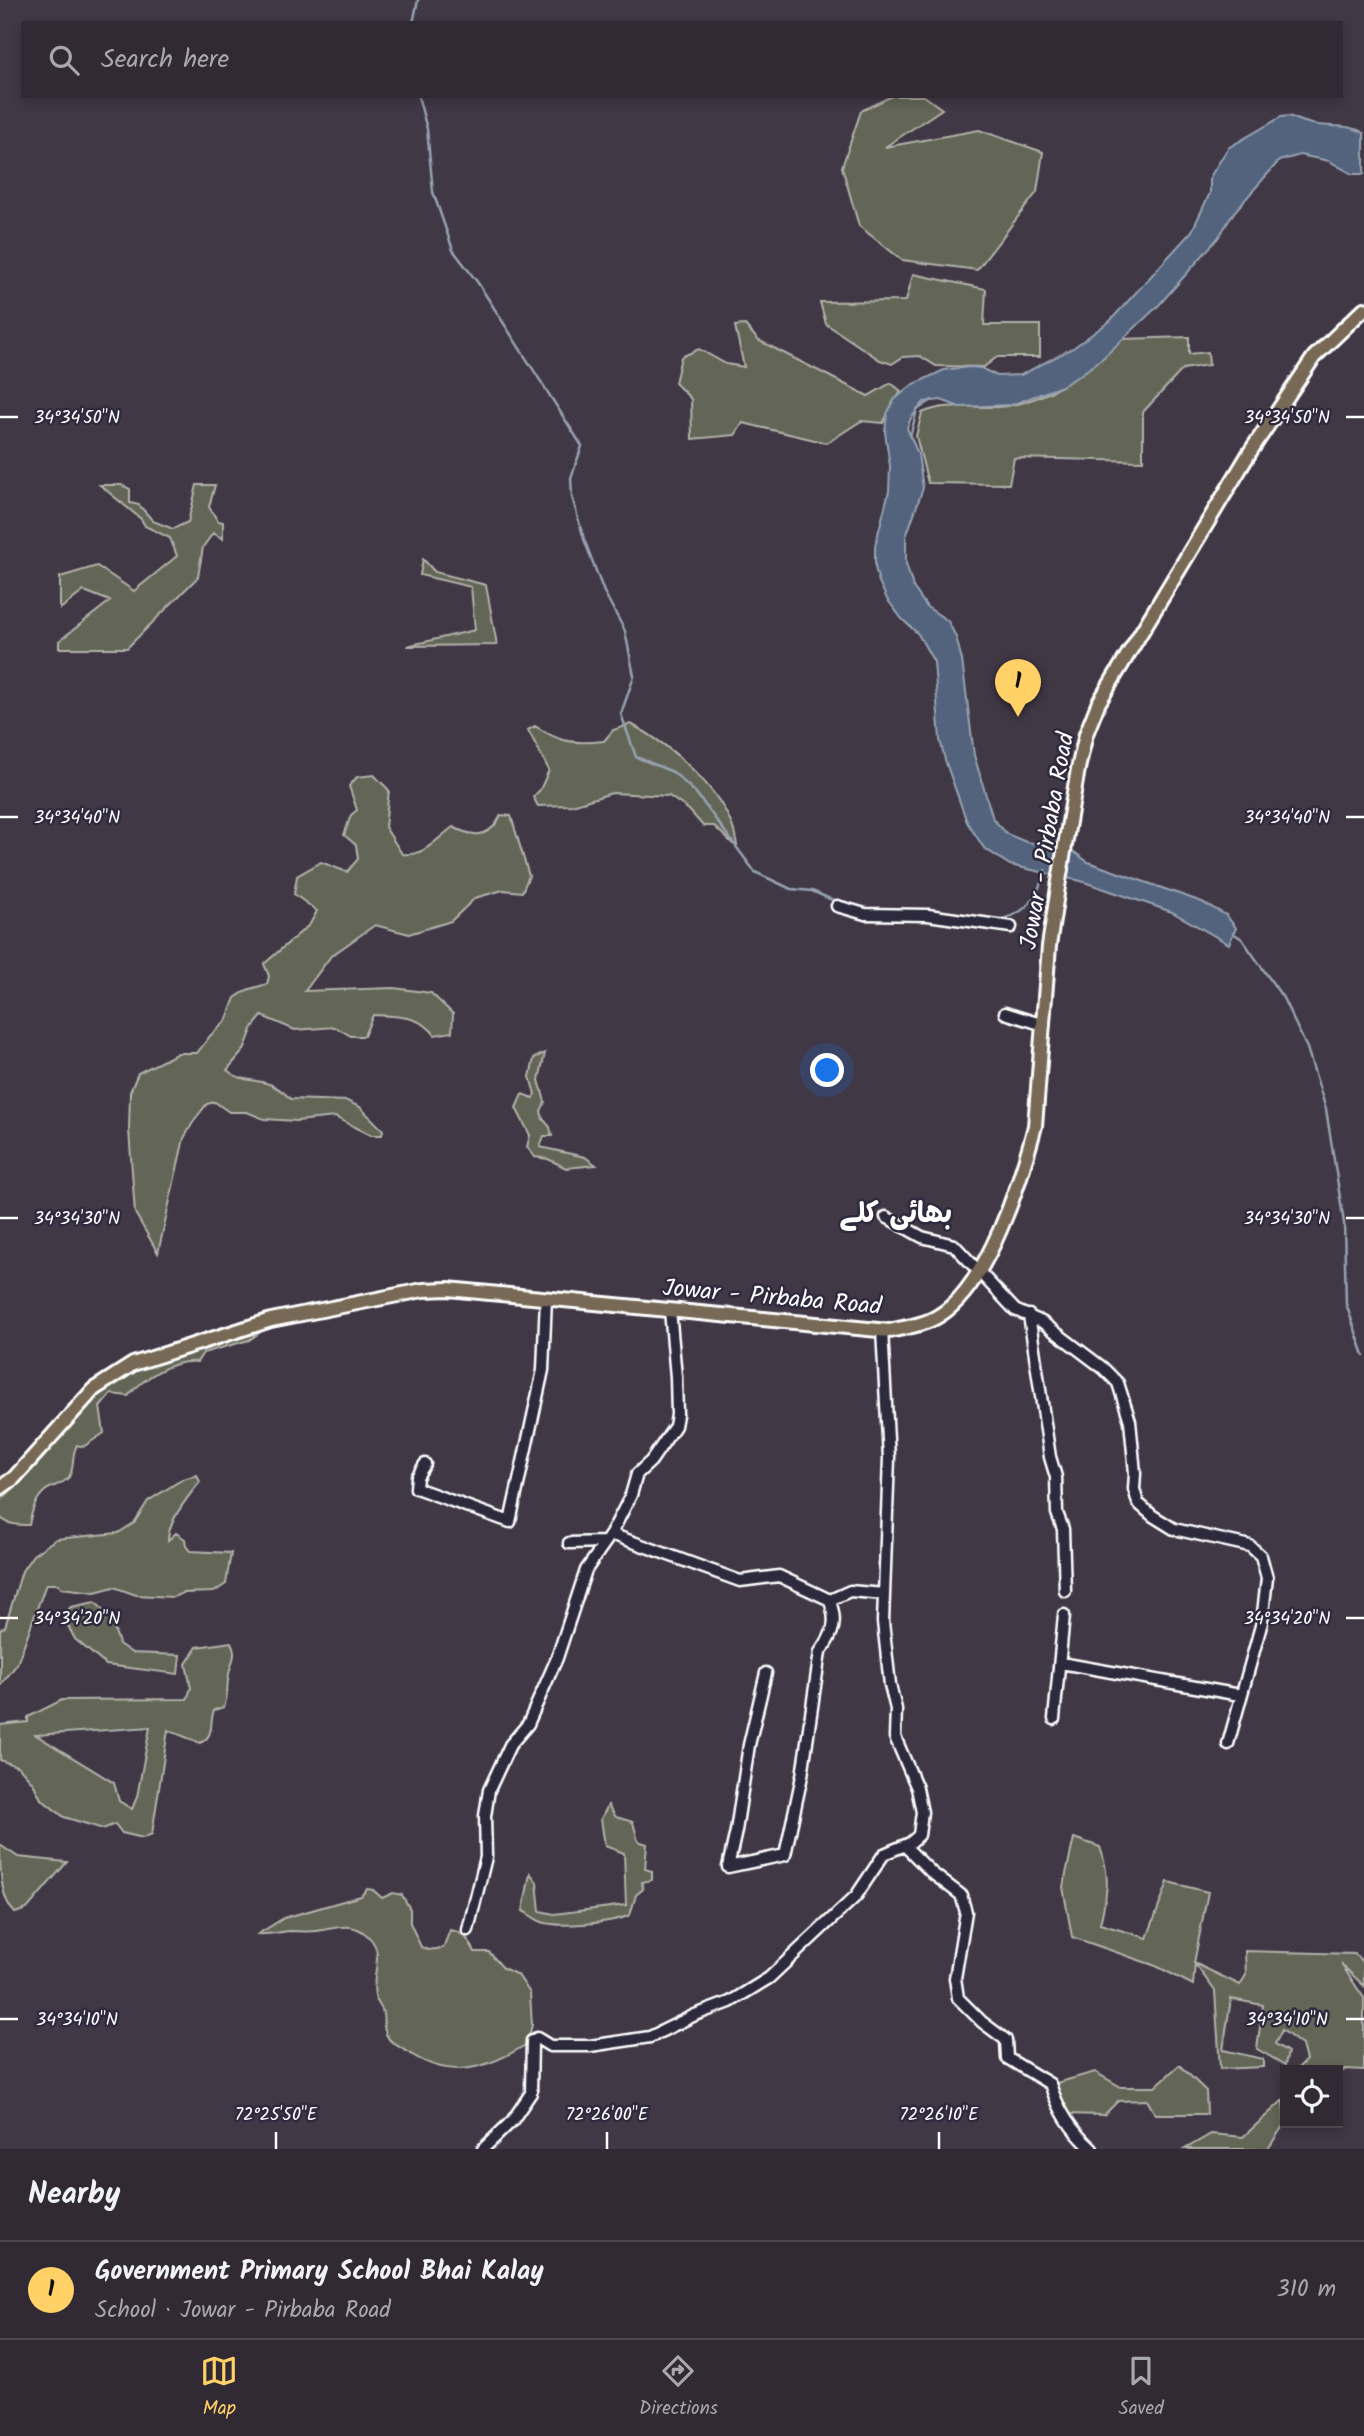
<!DOCTYPE html>
<html lang="en">
<head>
<meta charset="utf-8">
<style>
  body { margin:0; font-family:Kalam,"Playpen Sans Arabic",sans-serif; background:#3d3640; color:#f1f3f6 }
  .controls { position:absolute; right:21px; bottom:21px; display:grid; overflow:hidden; border-radius:0px; box-shadow:0 4px 10px #0003 }
  .controls button { width:63px; height:63px; display:grid; place-items:center; padding:0; border:0; border-bottom:2px solid #4c464f; background:#312a34; color:#f1f3f6; font:35px sans-serif }
  .you { position:absolute; left:828px; top:1071px; width:24px; height:24px; margin:-18px; border:5px solid #fff; border-radius:50%; background:#1a73e8; box-shadow:0 0 0 10px #1a73e833 }
  .badge { display:grid; place-items:center; width:46px; height:46px; border-radius:50%; background:#ffd166; color:#111; font-size:23px; font-weight:700 }
  .pin { position:absolute; translate:-50% -58px; filter:drop-shadow(0 2px 4px #0008) }
  .pin::after { content:''; position:absolute; top:37px; width:24px; height:21px; background:inherit; clip-path:polygon(0 0,100% 0,50% 100%) }
  .list { margin:0; padding:0; list-style:none }
  h2 { display:flex; justify-content:space-between; align-items:center; height:91px; margin:0; padding:0 28px; font-size:30px }
  h2 small { font-size:23px; font-weight:400; color:#a8a7ac }
  .list li { display:grid; grid-template-columns:46px 1fr auto; gap:21px; align-items:center; box-sizing:border-box; height:98px; padding:0 28px; border-top:2px solid #4c464f }
  .list b { display:block; font-size:26px; white-space:nowrap }
  .list p { margin:0; font-size:23px; white-space:nowrap; color:#a8a7ac }
  .list em { font-size:23px; font-style:normal; color:#a8a7ac }
  .icon { flex:none; width:38px; height:38px; fill:none; stroke:currentColor; stroke-width:2; stroke-linecap:round; stroke-linejoin:round }
  .map { position:relative; flex:none; width:1364px; height:2149px; overflow:hidden }
  .search { position:absolute; background:#312a34; box-shadow:0 4px 10px #0003; left:21px; right:21px; top:21px; height:77px; display:flex; align-items:center; gap:18px; box-sizing:border-box; padding:0 24px; border-radius:0px; color:#a8a7ac; font-size:26px }
  .sheet { height:189px; background:#312a34 }
  nav { display:flex; justify-content:space-around; align-items:center; box-sizing:border-box; height:98px; border-top:2px solid #4c464f; background:#312a34; font-size:19px; color:#a8a7ac }
  nav a { display:grid; justify-items:center; gap:4px }
  nav .on { color:#ffd166 }
  .map>svg:first-child { display:block }
</style>
</head>
<body>
<div class="map">
<svg width="1364" height="2149" viewBox="0 0 1364 2149">
  <rect width="100%" height="100%" fill="#413846"/>
  <filter id="ink" filterUnits="userSpaceOnUse"><feTurbulence type="fractalNoise" baseFrequency=".0143" numOctaves="2"/><feDisplacementMap in="SourceGraphic" scale="14" xChannelSelector="R" yChannelSelector="G"/><feConvolveMatrix kernelMatrix="1 2 1 2 8 2 1 2 1" color-interpolation-filters="sRGB"/></filter>
  <g filter="url(#ink)">
    <path fill="#646657" stroke="#b2b2ab" stroke-width="2" fill-rule="evenodd" d="M892,96H924L942,109L885,147L979,130L1043,152L1037,192L977,270L902,260L859,226L842,167L861,111Z
      M913,274L986,289L984,325H1040V357H997L984,367L936,366L920,356L903,357L892,364L880,360L826,324L820,302L906,301Z
      M745,325L758,340L868,396L891,383L901,391L883,423L861,421L827,443L743,423L735,435L692,439L691,399L675,383L681,357L699,349L726,364L744,367L735,326Z
      M1189,337V354L1208,352L1209,365L1183,369L1143,412V461L1014,458L1009,484L928,483L916,436L922,413C946,402 971,408 997,407C1045,404 1088,372 1122,339Z
      M100,485H122L130,489V503L139,505L153,521L173,529L188,522L197,485H215L209,507L218,521L223,522V539L213,533L203,547L198,577L127,648H59V641L110,601L84,591L60,609V577L97,566L134,591L177,556L170,538L145,526L141,519Z
      M423,559L435,572L486,585L497,645L407,646L475,630L471,587L420,575Z
      M631,724C673,746 731,796 737,845L733,844L714,826H703L689,810L669,796L612,793L572,805L538,806L533,797L540,790L549,770L528,730L535,726C561,743 573,744 604,741L613,730Z
      M374,775L389,790L385,827L402,854C424,857 436,839 453,827C474,838 490,838 501,815L511,816L529,876L522,892L503,890L475,898L451,921L409,934L375,925L331,956L305,991L394,988L431,993L453,1014L452,1032L435,1035C420,1015 396,1016 373,1015L364,1036H351L335,1027L295,1030L262,1016L253,1027L244,1050L227,1070C239,1081 252,1079 266,1083C276,1085 284,1093 291,1099L347,1101L360,1107L383,1130L382,1135H371L335,1117L297,1121L264,1119L247,1112H229L215,1102L207,1104L195,1119L184,1138L158,1253L135,1213L129,1130L130,1092L138,1073L178,1053H197L210,1036L226,1021L235,998L247,990L267,984L269,976L264,964L310,924L317,911L294,894L297,876L321,862L347,872L358,859L356,845L344,835L351,815L357,810L349,786L357,777Z
      M545,1053L539,1080L545,1102L541,1111L543,1119L550,1127L552,1136H544L540,1147L585,1157L596,1165L566,1168L548,1159L535,1157L527,1147L530,1135L516,1108L522,1094L533,1098L535,1094L530,1077L534,1058Z
      M268,1327L249,1340L203,1353L197,1362C171,1360 145,1377 128,1396L111,1394L100,1407L104,1433L83,1447L77,1445C71,1455 75,1468 69,1477C63,1485 52,1485 45,1491C35,1499 31,1514 29,1525C19,1525 7,1525 0,1517V1501C16,1486 32,1471 46,1454C65,1431 82,1406 107,1387C150,1352 216,1342 268,1327Z
      M197,1475L200,1482C189,1495 168,1522 168,1540L176,1533L185,1539L186,1546L190,1551L231,1553L226,1584L214,1592L183,1593L173,1597L136,1595L114,1587L95,1592L61,1588L59,1584H46L17,1664L0,1686V1629L5,1627L22,1571L33,1555L56,1539L118,1533L134,1523L148,1501L183,1479Z
      M95,1602C109,1614 114,1626 119,1644L132,1653L180,1655L178,1674L106,1665L75,1639L67,1624V1611L71,1607Z
      M231,1642C238,1655 231,1662 229,1674C226,1686 229,1695 224,1707L214,1710C209,1724 215,1736 200,1743L168,1730L152,1834L143,1838L122,1833L115,1824L103,1829L64,1817L41,1799L33,1783L19,1767L0,1760V1725L28,1722V1717L62,1700L187,1699L191,1688L186,1664L197,1647ZM150,1727L137,1797L132,1809L119,1801L114,1783L36,1735Z
      M608,1805L616,1817L633,1822L638,1841L647,1844L645,1869L652,1871V1880L642,1882L643,1889L636,1895L630,1915C613,1923 559,1928 542,1922C536,1920 529,1914 523,1911L530,1873L537,1882L540,1911L554,1914L626,1905L624,1853L605,1846L601,1819Z
      M1074,1838L1100,1847C1111,1877 1107,1894 1100,1924L1147,1938L1168,1882L1208,1892L1194,1963L1240,1985L1246,1975L1245,1951L1355,1954L1364,1964V1986L1341,1964L1364,1998V2070L1346,2069L1338,2074V2070H1296L1306,2060L1302,2045L1282,2030L1275,2044L1288,2052L1285,2065L1257,2049L1263,2005L1231,1999L1223,2050L1263,2059V2067L1220,2069L1215,1991L1195,1964L1193,1985L1156,1966L1072,1937L1063,1887Z
      M0,1845L18,1857L67,1862L27,1909L15,1913C0,1899 0,1868 0,1845Z
      M367,1889L373,1890L382,1898L393,1893L402,1895L410,1909V1923L421,1947L428,1950L443,1948L450,1930C464,1932 469,1940 475,1952H489L503,1968L518,1975L530,1993L532,2025L527,2044C487,2069 450,2081 408,2052C400,2047 391,2044 387,2036C382,2028 385,2018 382,2010C380,2004 376,2002 375,1996C370,1972 389,1950 363,1932C349,1922 333,1929 317,1931C308,1932 299,1931 290,1931C279,1932 269,1935 258,1934L284,1918L361,1896Z
      M1179,2065L1206,2091L1207,2114H1155L1147,2100L1118,2101L1104,2115L1065,2114L1053,2084L1095,2072L1121,2087H1155Z
      M1283,2100L1285,2123H1291L1283,2126L1268,2149H1185L1211,2134L1243,2137Z"/>
    <path fill="#52647d" stroke="#97a2b1" stroke-width="2" d="M1289,116C1298,120 1308,124 1318,125C1334,127 1349,124 1364,133V174H1352L1329,161L1300,155L1279,161L1235,211L1218,238L1159,305L1104,357L1083,373L1062,386L1011,405L960,407L941,400L924,402L911,418L907,428L918,454L923,488L906,537V563L913,587L927,607L948,621L956,637L962,660L974,755L993,819L1007,834L1026,842L1058,846L1074,852L1088,862L1202,902L1226,915L1236,928L1229,944L1172,912L1081,881L1010,865L984,848L967,822L945,760L940,740L934,662L918,634L902,619L887,599L879,582L875,567V546L889,491L890,466L885,432L887,414L894,400L912,385L944,370L970,367L981,368L997,376L1021,375L1073,348L1110,321L1192,231L1210,193V177L1228,148L1281,117Z"/>
    <g fill="none" stroke-linecap="round" stroke-linejoin="round">
      <path stroke="#97a2b1" stroke-width="2.5" d="M413,23L418,0
        M418,96L427,129L433,192L453,250L478,283L582,446L571,478L572,497L584,539L604,592L625,631L634,676L621,714L636,757L673,772L696,793L755,872L791,889L812,891L837,902
        M910,437L917,410L932,400
        M860,908L881,910
        M995,920C1025,917 1038,897 1045,870
        M1233,933L1242,939L1283,998L1307,1048L1326,1109L1344,1223L1346,1304L1364,1355"/>
      <defs>
        <path id="minor" d="M837,906L865,914L928,915L1011,927
          M1005,1013L1044,1025
          M886,1217L922,1237L954,1245L1015,1310L1042,1322L1103,1368L1118,1383L1130,1421L1135,1473L1134,1489L1138,1503L1153,1516L1174,1529L1250,1546L1261,1556L1267,1578L1262,1622L1228,1744
          M670,1310L676,1377L677,1415L675,1426L651,1461L637,1474L631,1495L611,1534L740,1581L779,1576L830,1600L850,1591L884,1594
          M1029,1315L1050,1457L1056,1477L1057,1513L1063,1529L1065,1591
          M425,1464L417,1477L416,1488L510,1522L543,1370L546,1298
          M569,1543L604,1542
          M1061,1663L1240,1695
          M766,1673L749,1745L736,1831L728,1867L785,1855L802,1776L820,1652C834,1634 838,1621 829,1599
          M1054,1719L1064,1615
          M905,1846L932,1873L961,1895L966,1912L955,1978L958,1998L982,2022L1006,2040L1007,2058L1050,2084C1059,2111 1071,2130 1092,2149
          M468,1930L486,1857L485,1816L489,1790L510,1745L528,1724L557,1658L586,1570L611,1534
          M483,2149L512,2121L531,2093L532,2041L537,2038L550,2046H590L650,2037L695,2015L730,2002L769,1978L856,1896L884,1854L910,1843L919,1835L922,1812L917,1788L895,1737L896,1709L890,1685L883,1622L889,1458L882,1330"/>
        <path id="major" d="M0,1488L14,1478L94,1389L133,1364L271,1320L423,1290L448,1289L889,1331C906,1327 925,1325 940,1315C988,1285 1021,1180 1035,1126L1049,946L1058,887L1078,769L1086,734L1098,704L1250,452L1314,357L1364,309"/>
      </defs>
      <use href="#minor" stroke="#fff" stroke-width="15"/>
      <use href="#major" stroke="#fff" stroke-width="18"/>
      <use href="#minor" stroke="#2f2a3d" stroke-width="10"/>
      <use href="#major" stroke="#776954" stroke-width="12"/>
    </g>
  </g>
  <path fill="none" stroke="#fff" stroke-width="2.5" d="M0,417H18M1346,417H1364M0,817H18M1346,817H1364M0,1218H18M1346,1218H1364M0,1618H18M1346,1618H1364M0,2019H18M1346,2019H1364M276,2132V2149M607,2132V2149M939,2132V2149"/>
  <g text-anchor="middle" dominant-baseline="central" stroke-width="5" stroke-linejoin="round" paint-order="stroke">
    <g font-size="24" fill="#fff" stroke="#2f2a3d">
      <text transform="translate(1048 841) rotate(-80)">Jowar - Pirbaba Road</text>
      <text transform="translate(772 1298) rotate(5)">Jowar - Pirbaba Road</text>
    </g>
    <g font-size="28" font-weight="bold" fill="#fff" stroke="#2f2a3d">
      <text x="896" y="1214">بھائی كلے</text>
    </g>
  </g>
  <g font-size="18" text-anchor="middle" fill="#fff" stroke="#2f2a3d" stroke-width="5" stroke-linejoin="round" paint-order="stroke">
    <text x="77" y="423">34°34'50"N</text>
    <text x="1287" y="423">34°34'50"N</text>
    <text x="77" y="823">34°34'40"N</text>
    <text x="1287" y="823">34°34'40"N</text>
    <text x="77" y="1224">34°34'30"N</text>
    <text x="1287" y="1224">34°34'30"N</text>
    <text x="77" y="1624">34°34'20"N</text>
    <text x="1287" y="1624">34°34'20"N</text>
    <text x="77" y="2025">34°34'10"N</text>
    <text x="1287" y="2025">34°34'10"N</text>
    <text x="276" y="2120">72°25'50"E</text>
    <text x="607" y="2120">72°26'00"E</text>
    <text x="939" y="2120">72°26'10"E</text>
  </g>
</svg>
<div class="controls">
<button><svg class="icon" aria-label="locate" viewBox="0 0 24 24"><circle cx="12" cy="12" r="6"/><path d="M12 2v4M12 18v4M2 12h4M18 12h4"/></svg></button>
</div>
<div class="you"></div>
<div class="pin badge" style="left:1018px;top:717px">1</div>
<div class="search"><svg class="icon" aria-label="search" viewBox="0 0 24 24"><circle cx="10" cy="10" r="6"/><path d="M15 15l6 6"/></svg>Search here</div>
</div>
<section class="sheet">
<h2>Nearby<small></small></h2>
<ul class="list">
<li><span class="badge">1</span><div><b>Government Primary School Bhai Kalay</b><p>School · Jowar - Pirbaba Road</p></div><em>310 m</em></li>
</ul>
</section>
<nav>
<a class="on"><svg class="icon" aria-label="map" viewBox="0 0 24 24"><path d="M3 6l6-2 6 2 6-2v14l-6 2-6-2-6 2zM9 4v14M15 6v14"/></svg>Map</a>
<a><svg class="icon" aria-label="directions" viewBox="0 0 24 24"><path d="M12 3l9 9-9 9-9-9zM9 14v-3h6M13 9l2 2-2 2"/></svg>Directions</a>
<a><svg class="icon" aria-label="saved" viewBox="0 0 24 24"><path d="M7 4h10v16l-5-4-5 4z"/></svg>Saved</a>
</nav>
</body>
</html>
